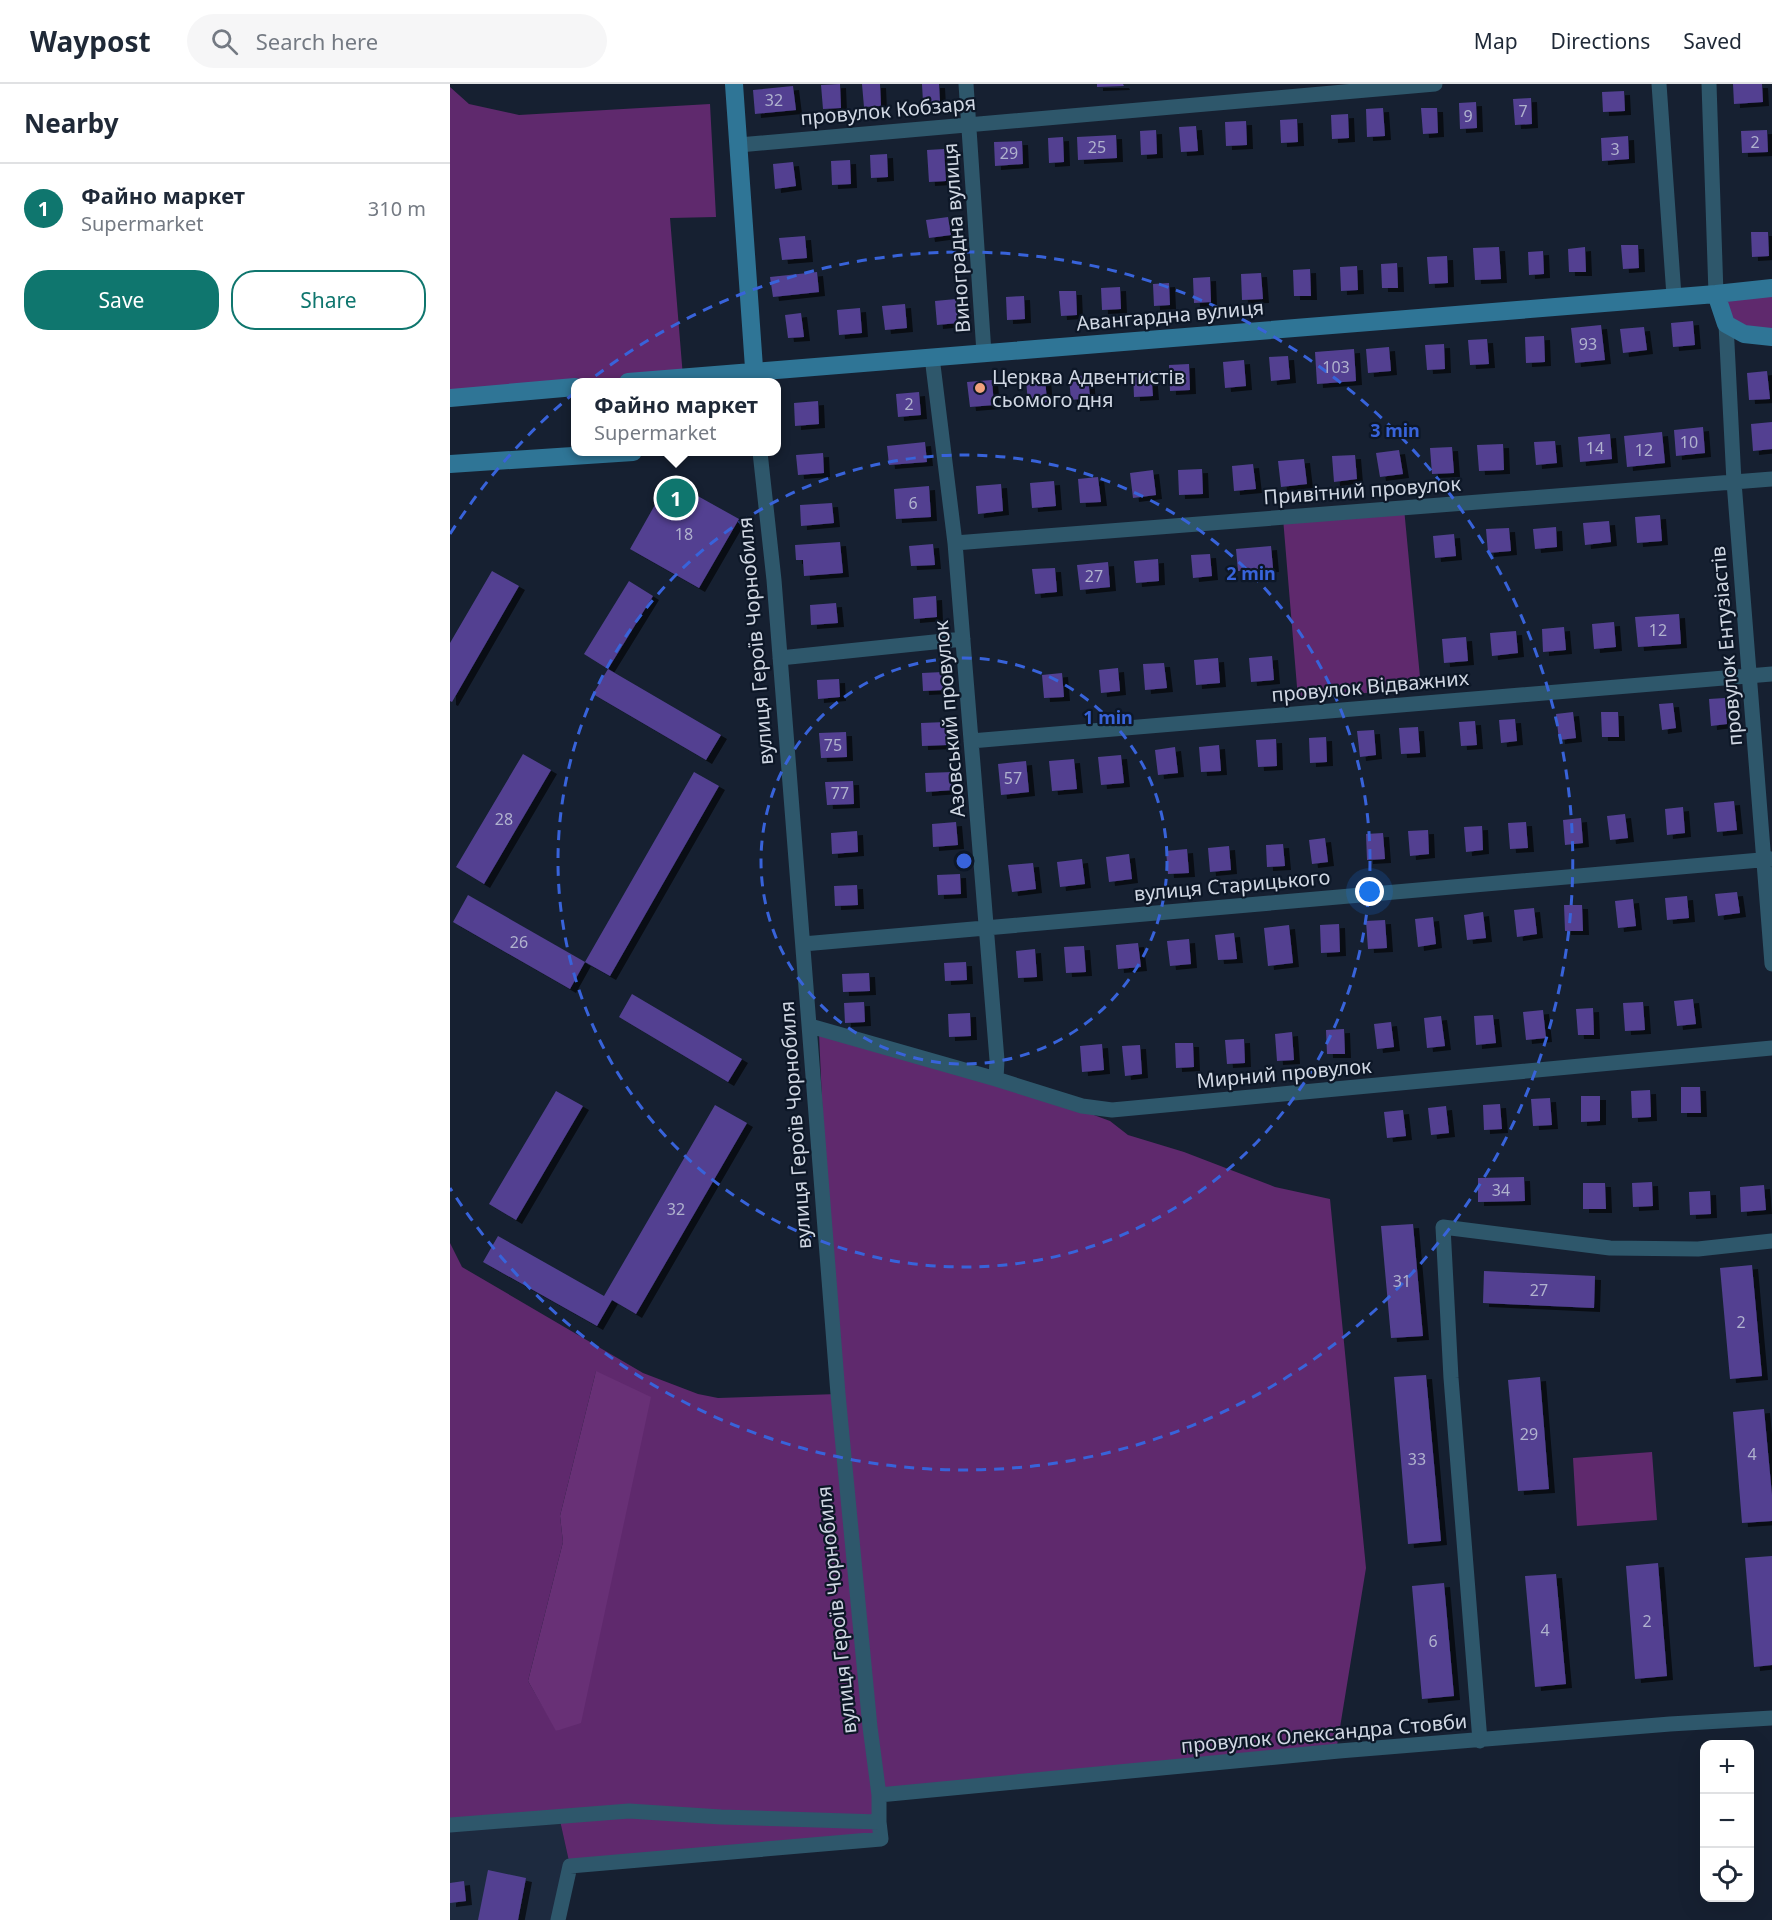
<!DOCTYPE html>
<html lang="en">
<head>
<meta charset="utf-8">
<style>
  body { margin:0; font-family:"Noto Sans",sans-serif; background:#f6f6f7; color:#1f2937 }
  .controls { position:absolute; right:18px; bottom:18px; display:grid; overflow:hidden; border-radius:12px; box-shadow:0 6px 24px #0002 }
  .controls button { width:54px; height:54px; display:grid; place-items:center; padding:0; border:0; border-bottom:2px solid #e0e1e3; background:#fff; color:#1f2937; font:30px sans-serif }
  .you { position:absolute; left:920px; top:808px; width:21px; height:21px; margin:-15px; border:4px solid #fff; border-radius:50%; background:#1a73e8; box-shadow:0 0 0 9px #1a73e833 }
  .badge { display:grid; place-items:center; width:39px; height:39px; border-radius:50%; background:#0f766e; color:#fff; font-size:20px; font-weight:700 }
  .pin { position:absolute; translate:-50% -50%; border:3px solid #fff; box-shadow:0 2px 6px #0006 }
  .popup { position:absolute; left:121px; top:294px; width:210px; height:78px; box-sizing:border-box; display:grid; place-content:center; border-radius:12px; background:#fff; filter:drop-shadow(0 2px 4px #0005); font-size:20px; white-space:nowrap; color:#747a83 }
  .popup b { font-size:22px; color:#1f2937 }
  .popup::after { content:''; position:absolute; left:50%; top:100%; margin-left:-12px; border:12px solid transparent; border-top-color:#fff }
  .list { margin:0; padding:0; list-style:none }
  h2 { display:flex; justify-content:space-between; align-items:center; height:78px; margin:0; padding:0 24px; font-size:26px }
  h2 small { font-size:20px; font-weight:400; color:#747a83 }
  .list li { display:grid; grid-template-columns:39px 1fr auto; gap:18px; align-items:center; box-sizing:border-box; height:90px; padding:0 24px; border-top:2px solid #e0e1e3 }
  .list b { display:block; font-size:22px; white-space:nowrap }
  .list p { margin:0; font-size:20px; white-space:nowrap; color:#747a83 }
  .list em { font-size:20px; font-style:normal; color:#747a83 }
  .actions { display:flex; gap:12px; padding:18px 24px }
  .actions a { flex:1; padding:14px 0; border:2px solid #0f766e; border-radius:24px; text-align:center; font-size:21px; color:#0f766e }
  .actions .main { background:#0f766e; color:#fff }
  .icon { flex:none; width:33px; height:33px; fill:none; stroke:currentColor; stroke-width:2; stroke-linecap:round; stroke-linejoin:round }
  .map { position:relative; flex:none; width:1322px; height:1836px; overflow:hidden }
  header { display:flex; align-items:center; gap:36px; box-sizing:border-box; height:84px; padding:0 30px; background:#fff; border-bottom:2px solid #e0e1e3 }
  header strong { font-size:28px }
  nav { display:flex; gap:33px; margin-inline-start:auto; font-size:21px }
  .search { width:420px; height:54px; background:#f6f6f7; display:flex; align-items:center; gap:15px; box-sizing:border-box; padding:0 21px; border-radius:33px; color:#747a83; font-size:22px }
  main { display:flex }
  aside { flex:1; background:#fff }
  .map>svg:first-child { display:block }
</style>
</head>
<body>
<header>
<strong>Waypost</strong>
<div class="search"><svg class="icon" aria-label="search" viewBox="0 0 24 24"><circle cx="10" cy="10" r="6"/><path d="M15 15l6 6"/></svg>Search here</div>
<nav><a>Map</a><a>Directions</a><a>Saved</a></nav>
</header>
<main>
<aside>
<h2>Nearby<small></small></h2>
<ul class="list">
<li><span class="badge">1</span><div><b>Файно маркет</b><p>Supermarket</p></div><em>310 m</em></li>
</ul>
<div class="actions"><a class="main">Save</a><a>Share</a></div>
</aside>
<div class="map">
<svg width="1322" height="1836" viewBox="0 0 1322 1836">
  <defs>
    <filter id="shadow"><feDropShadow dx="6" dy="4" stdDeviation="0" flood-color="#0009"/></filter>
  </defs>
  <rect width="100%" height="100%" fill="#162031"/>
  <path fill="#1d2a3f" d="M109,1732L120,1782L108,1836H0V1741Z"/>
  <path fill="#5f296d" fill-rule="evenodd" d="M0,3L19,20L69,31L260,20L266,133L220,134L233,293L161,298H125L0,310Z
    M1322,204V253L1294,250L1266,210Z
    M954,424L971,604L848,615L833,434Z
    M369,949L617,1021L660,1037L678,1051L734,1068L825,1103L880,1115L916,1484L885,1674L429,1711L378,1152Z
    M0,1159L12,1183L193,1289L248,1310L268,1314L388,1310L431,1755L120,1782L109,1732L0,1741ZM146,1287L107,1647L78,1597L113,1458L110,1432Z
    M1202,1368L1207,1436L1127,1442L1123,1374Z"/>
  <path fill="#683076" d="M146,1287L201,1313L131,1639L106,1647L78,1597L113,1458L110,1432Z"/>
  <path fill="#524191" filter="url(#shadow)" d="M390,0L391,24L373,25L371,1Z
    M412,0H430L431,22L414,23Z
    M472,0H489L490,18H473Z
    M647,0H673L674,2L647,3Z
    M1283,0H1312L1313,18L1284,20Z
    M343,2L346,26L305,30L303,6Z
    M1174,7L1175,27L1153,28L1152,8Z
    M1081,14L1082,40L1065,41L1063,15Z
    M1026,18L1027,44L1010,45L1009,19Z
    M933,24L935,52L917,53L916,25Z
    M971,24H987L988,49L973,50Z
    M898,30L899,54L882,55L881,31Z
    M847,35L848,58L831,59L830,36Z
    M796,37L797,61L776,62L775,38Z
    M746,42L748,67L731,68L729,43Z
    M706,46L707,70L691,71L690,47Z
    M1317,46L1318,68L1292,69L1291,47Z
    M666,51L667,74L628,76L627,53Z
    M1178,52L1179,75L1152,77L1151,54Z
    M613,53L614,78L599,79L598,54Z
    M572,57L573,80L545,82L544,58Z
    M494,65L496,97L479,98L477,66Z
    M437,70L438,93L421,94L420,71Z
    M400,76L401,100L382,101L381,77Z
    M343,78L346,102L325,105L323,80Z
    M498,133L501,151L479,154L476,136Z
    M1301,148H1318L1319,172L1302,173Z
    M355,152L357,174L332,176L329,154Z
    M1171,161H1188L1189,184L1173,185Z
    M1049,163L1051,195L1025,196L1023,164Z
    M1135,163L1136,188H1119L1118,165Z
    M1093,167L1094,190L1079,191L1078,168Z
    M997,172L998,199L979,200L977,173Z
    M947,179L948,204H932L931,180Z
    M907,182L908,206L891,207L890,183Z
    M860,185L861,212H844L843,186Z
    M367,188L369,208L323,213L320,193Z
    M811,189L813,215L792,216L791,190Z
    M760,193L761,218L744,219L743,194Z
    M719,199L720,221L704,222L703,200Z
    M670,203L671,225L652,226L651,204Z
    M609,207H626L627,231L611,232Z
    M574,212L575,235L557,236L556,213Z
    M506,215L508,239L487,241L485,217Z
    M455,220L457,244L435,246L432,222Z
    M410,224L412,249L389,251L387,226Z
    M351,229L354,253L338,254L335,231Z
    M1243,237L1245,261L1223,263L1221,239Z
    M1151,241L1155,276L1125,279L1121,244Z
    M1194,243L1197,266L1173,269L1170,245Z
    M1094,252L1095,278L1076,279L1075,253Z
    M1037,255L1039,280L1020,281L1018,256Z
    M994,260L995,285L977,286L975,261Z
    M939,263L941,287L918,289L916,265Z
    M904,265L906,297L867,300L865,268Z
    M838,272L840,295L821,297L819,273Z
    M794,276L796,302L775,304L773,278Z
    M739,280L740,306L720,307L719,281Z
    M701,287L703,312L684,313L683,288Z
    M1317,287L1320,315L1299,316L1297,289Z
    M638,291L640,314L621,316L619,293Z
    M595,293L597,318L578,320L576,295Z
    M542,296L544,321L520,323L517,298Z
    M469,308L471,331L448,333L446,310Z
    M368,317L369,340L345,342L344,319Z
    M1322,338V365L1303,367L1301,340Z
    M1253,343L1255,369L1226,372L1224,346Z
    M1212,348L1215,379L1177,383L1174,352Z
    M1160,350L1162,375L1130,378L1128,353Z
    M1105,357L1107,379L1086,381L1084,358Z
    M475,358L477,378L439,381L437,362Z
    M1053,360L1054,386L1029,387L1027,361Z
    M1002,363L1004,389L982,390L980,364Z
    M949,366L953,390L930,393L926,369Z
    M373,369L374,389L348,391L346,371Z
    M905,371L907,395L884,398L882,372Z
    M854,375L857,400L831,403L828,377Z
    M803,380L806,405L784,407L782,382Z
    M752,385L753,410L729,411L728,386Z
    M703,386L706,411L683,414L680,389Z
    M648,393L651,418L630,419L628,395Z
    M219,396L289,435L249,504L180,465Z
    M604,397L606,422L582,424L580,399Z
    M551,400L553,427L528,430L526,402Z
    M479,402L481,433L446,435L444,405Z
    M382,419L384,439L351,442L350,421Z
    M1210,431L1212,457L1187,459L1185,433Z
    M1159,437L1161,458L1135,461L1133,439Z
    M1106,443L1107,463L1085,465L1083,445Z
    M1059,444L1061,467L1038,469L1036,445Z
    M1004,450L1006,472L985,474L983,452Z
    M390,458L393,489L354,492L353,476H346L345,461Z
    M483,460L485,481L461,482L459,462Z
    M821,462L823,484L788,487L786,465Z
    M760,470L762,492L743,494L741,471Z
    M708,475L709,497L686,499L684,477Z
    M658,478L660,503L630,506L627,481Z
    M605,484L607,508L585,510L582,485Z
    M42,487L69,502L2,618L0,617V559Z
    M179,497L203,512L158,585L134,570Z
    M486,512L487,533L464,535L463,514Z
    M386,519L388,539L361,541L360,521Z
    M1229,530L1231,560L1188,563L1185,533Z
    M1164,538L1166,563L1144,565L1142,540Z
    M1114,543L1116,566L1093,568L1092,545Z
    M1066,547L1068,569L1042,572L1040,549Z
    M1016,553L1018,577L994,579L992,555Z
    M822,572L824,596L801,598L799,574Z
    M768,574L770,599L746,601L744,576Z
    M714,579L717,604L695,606L693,580Z
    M668,584L670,607L651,609L649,586Z
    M158,585L271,651L256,676L143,610Z
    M493,588L494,606L473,607L472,589Z
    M612,589L614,613L594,614L592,591Z
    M389,595L390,613L368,615L367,596Z
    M1275,614L1277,640L1261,642L1259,615Z
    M1223,619L1226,644L1212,646L1209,620Z
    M1123,628L1126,654L1109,656L1106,630Z
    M1151,628H1168L1169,653H1152Z
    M1065,635L1067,657L1051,659L1049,636Z
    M1025,637L1027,661L1011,662L1009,638Z
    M496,638L497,661L472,662L471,639Z
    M968,643L970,669L951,670L949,644Z
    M924,646L926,671L910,673L907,647Z
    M396,648L397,673L371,674L369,649Z
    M876,653L877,678L860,679L859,654Z
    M826,655L827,682L808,683L806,656Z
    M769,661L771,687L751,688L749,663Z
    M725,663L728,689L708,691L705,666Z
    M73,670L101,686L34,800L6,783Z
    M671,671L674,699L651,701L648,673Z
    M624,675L627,705L602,707L599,677Z
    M576,677L579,708L551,711L548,680Z
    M244,688L269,702L160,892L135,878Z
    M503,688L504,706L476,708L475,689Z
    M403,697L404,720L377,721L375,698Z
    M1284,717L1287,746L1267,748L1264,719Z
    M1233,723L1235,749L1217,751L1215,725Z
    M1175,730L1178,754L1160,756L1157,732Z
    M1131,734L1133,759L1115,761L1113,736Z
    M506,738L508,761L483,763L482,740Z
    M1076,738L1078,764L1060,765L1058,739Z
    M1032,742L1033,766L1016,768L1014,743Z
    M978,746L979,770L960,772L958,747Z
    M407,747L408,768L382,770L381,749Z
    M933,749L935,775L917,776L916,750Z
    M875,754L878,778L862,780L859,756Z
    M833,760L835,782L817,783L816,761Z
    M779,762L781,786L760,788L758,764Z
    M737,765L739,789L718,790L716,767Z
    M679,770L682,795L659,798L656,773Z
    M632,775L635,800L610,803L607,778Z
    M583,779L586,805L562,808L558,781Z
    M510,790L511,810L488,811L487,791Z
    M407,801L408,821L385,822L384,802Z
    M1287,808L1290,829L1268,832L1265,810Z
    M18,811L135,878L120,905L3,838Z
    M1237,812L1239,834L1217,836L1215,814Z
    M1183,815L1186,842L1168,844L1165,817Z
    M1114,821H1132L1133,847H1115Z
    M1084,824L1087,850L1067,853L1064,826Z
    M1033,828L1036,854L1017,856L1014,831Z
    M983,833L986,860L968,863L965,835Z
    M935,836L937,864L918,865L916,837Z
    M889,840L890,868L871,869L870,841Z
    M839,841L843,879L818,882L814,844Z
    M784,849L787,875L768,876L765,851Z
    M739,855L741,880L720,882L717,857Z
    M688,859L691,883L668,885L666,861Z
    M634,862L636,888L616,889L614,863Z
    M585,865L587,893L568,894L566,867Z
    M516,878L517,896L495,897L494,879Z
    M419,889L420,907L393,908L392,890Z
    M182,910L292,975L278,998L169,933Z
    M1243,915L1246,940L1227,942L1224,917Z
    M414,918L415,938L395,939L394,919Z
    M1193,918L1195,946L1175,947L1173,919Z
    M1143,924L1144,951H1128L1126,925Z
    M1093,926L1096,954L1076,956L1073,928Z
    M520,929L521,952L499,953L498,930Z
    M1043,931L1046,959L1026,961L1024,932Z
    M991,932L995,962L977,964L974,934Z
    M941,938L944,963L927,965L924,940Z
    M894,945L895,970H877L876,946Z
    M842,948L844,976L827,977L825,950Z
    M794,955L795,979L777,980L775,956Z
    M725,959H743L744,983L726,984Z
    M652,960L654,986L632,988L630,962Z
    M690,961L692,990L675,992L672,962Z
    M1231,1003H1250L1251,1029H1231Z
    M1200,1006L1201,1033L1182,1034L1181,1007Z
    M106,1007L133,1022L66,1136L39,1120Z
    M1131,1012H1150V1037L1131,1038Z
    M1100,1014L1102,1041L1083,1042L1081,1015Z
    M1050,1020L1052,1045L1034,1046L1033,1021Z
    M265,1021L297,1039L186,1230L162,1216L147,1242L33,1178L48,1152L154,1212Z
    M996,1022L999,1049L981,1051L978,1024Z
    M953,1026L956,1052L937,1054L934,1028Z
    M1074,1093L1075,1117L1028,1118V1094Z
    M1202,1098L1203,1122L1183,1123L1182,1099Z
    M1133,1099H1155L1156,1125H1133Z
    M1314,1101L1316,1126L1291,1128L1290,1103Z
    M1260,1107L1261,1130L1240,1131L1239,1108Z
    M963,1140L973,1252L941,1254L931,1142Z
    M1302,1181L1312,1292L1280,1295L1270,1184Z
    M1034,1187L1145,1192L1144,1224L1033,1219Z
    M976,1291L991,1457L958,1460L944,1293Z
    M1090,1293L1099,1405L1068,1407L1058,1296Z
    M1314,1325L1322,1411V1437L1292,1439L1283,1328Z
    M1322,1472V1581L1304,1583L1295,1474Z
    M1208,1479L1217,1592L1185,1595L1176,1482Z
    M1106,1490L1116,1600L1085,1603L1075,1492Z
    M994,1499L1004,1612L972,1615L962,1502Z
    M38,1786L76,1794L68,1836H28Z
    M14,1797L16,1817L0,1819V1799Z"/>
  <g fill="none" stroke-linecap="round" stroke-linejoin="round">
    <path stroke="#2e576b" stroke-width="15" d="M516,0L534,269
      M1209,0L1224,212
      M1259,0L1266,210
      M289,61L985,0
      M1276,240L1284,398L1322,880
      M482,273L505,459L547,976L546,995
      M505,459L1322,395
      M330,574L513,555
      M521,657L1322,590
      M353,860L1322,775
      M360,942L546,995L632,1022L662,1026L1322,964
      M1030,1657L1001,1294L993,1143L1160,1164L1248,1165L1322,1157
      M429,1711L889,1667L1220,1640L1322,1634
      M0,1741L179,1727L271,1733L429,1738V1711L420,1643L388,1310L324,496L310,368
      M108,1836L120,1782L431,1755L429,1738"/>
    <path stroke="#2f7596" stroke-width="18" d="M284,0L305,298
      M1266,210L1322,204
      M178,298L1266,210L1276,240L1294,250L1322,253
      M0,314L125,303
      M0,380L183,368"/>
  </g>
  <g fill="none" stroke="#3863da" stroke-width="3" stroke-dasharray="10 8">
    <circle cx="514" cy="777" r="203"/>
    <circle cx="514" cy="777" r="406"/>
    <path d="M0 450A609 609 0 1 1 0 1104"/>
  </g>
  <circle fill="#f1a17c" stroke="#0d1727" stroke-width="2" cx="530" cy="304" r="6"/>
  <g text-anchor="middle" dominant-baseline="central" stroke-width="4.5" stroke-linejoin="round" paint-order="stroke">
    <g font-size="16" fill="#b0b2ce">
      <text x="324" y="16">32</text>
      <text x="1073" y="27">7</text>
      <text x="1018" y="32">9</text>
      <text x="1305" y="58">2</text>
      <text x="647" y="63">25</text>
      <text x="1165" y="65">3</text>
      <text x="559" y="69">29</text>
      <text x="1138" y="260">93</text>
      <text x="886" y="283">103</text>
      <text x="459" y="320">2</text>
      <text x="1239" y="358">10</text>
      <text x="1145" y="364">14</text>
      <text x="1194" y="366">12</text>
      <text x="463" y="419">6</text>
      <text x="234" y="450">18</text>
      <text x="644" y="492">27</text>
      <text x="1208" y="546">12</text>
      <text x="383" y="661">75</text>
      <text x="563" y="694">57</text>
      <text x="390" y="709">77</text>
      <text x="54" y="735">28</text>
      <text x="69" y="858">26</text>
      <text x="1051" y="1106">34</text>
      <text x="226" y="1125">32</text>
      <text x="952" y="1197">31</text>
      <text x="1089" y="1206">27</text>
      <text x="1291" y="1238">2</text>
      <text x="1079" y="1350">29</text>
      <text x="1302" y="1370">4</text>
      <text x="967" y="1375">33</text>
      <text x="1197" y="1537">2</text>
      <text x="1095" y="1546">4</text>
      <text x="983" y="1557">6</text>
    </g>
    <g font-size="20" fill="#d0d7e3" stroke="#0d1727">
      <text transform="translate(438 26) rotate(-5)">провулок Кобзаря</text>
      <text transform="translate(506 154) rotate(-94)">Виноградна вулиця</text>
      <text transform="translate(720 231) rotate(-5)">Авангардна вулиця</text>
      <text transform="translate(912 406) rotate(-4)">Привітний провулок</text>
      <text transform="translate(305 557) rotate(-95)">вулиця Героїв Чорнобиля</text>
      <text transform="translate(1276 562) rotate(-95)">провулок Ентузіастів</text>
      <text transform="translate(920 602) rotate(-5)">провулок Відважних</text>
      <text transform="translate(499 635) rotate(-95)">Азовський провулок</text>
      <text transform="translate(782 801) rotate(-5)">вулиця Старицького</text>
      <text transform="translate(834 989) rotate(-5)">Мирний провулок</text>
      <text transform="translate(345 1041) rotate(-94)">вулиця Героїв Чорнобиля</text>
      <text transform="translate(386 1526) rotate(-96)">вулиця Героїв Чорнобиля</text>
      <text transform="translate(874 1649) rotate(-5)">провулок Олександра Стовби</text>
    </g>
    <g font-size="20" fill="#d0d7e3" stroke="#0d1727" text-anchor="start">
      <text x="542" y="292">Церква Адвентистів<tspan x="542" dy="23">сьомого дня</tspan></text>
    </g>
  </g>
  <circle cx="514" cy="777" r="9" fill="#3863da" stroke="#0d1727" stroke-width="3"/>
  <g font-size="18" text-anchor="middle" font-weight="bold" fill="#3863da" stroke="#0d1727" stroke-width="4.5" stroke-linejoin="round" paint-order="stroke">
    <text x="945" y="353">3 min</text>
    <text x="801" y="496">2 min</text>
    <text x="658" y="640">1 min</text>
  </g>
</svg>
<div class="controls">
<button>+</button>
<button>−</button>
<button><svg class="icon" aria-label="locate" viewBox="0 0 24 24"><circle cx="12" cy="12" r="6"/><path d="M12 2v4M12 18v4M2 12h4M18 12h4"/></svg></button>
</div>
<div class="you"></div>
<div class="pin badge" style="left:226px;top:414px">1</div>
<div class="popup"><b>Файно маркет</b>Supermarket</div>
</div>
</main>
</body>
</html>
